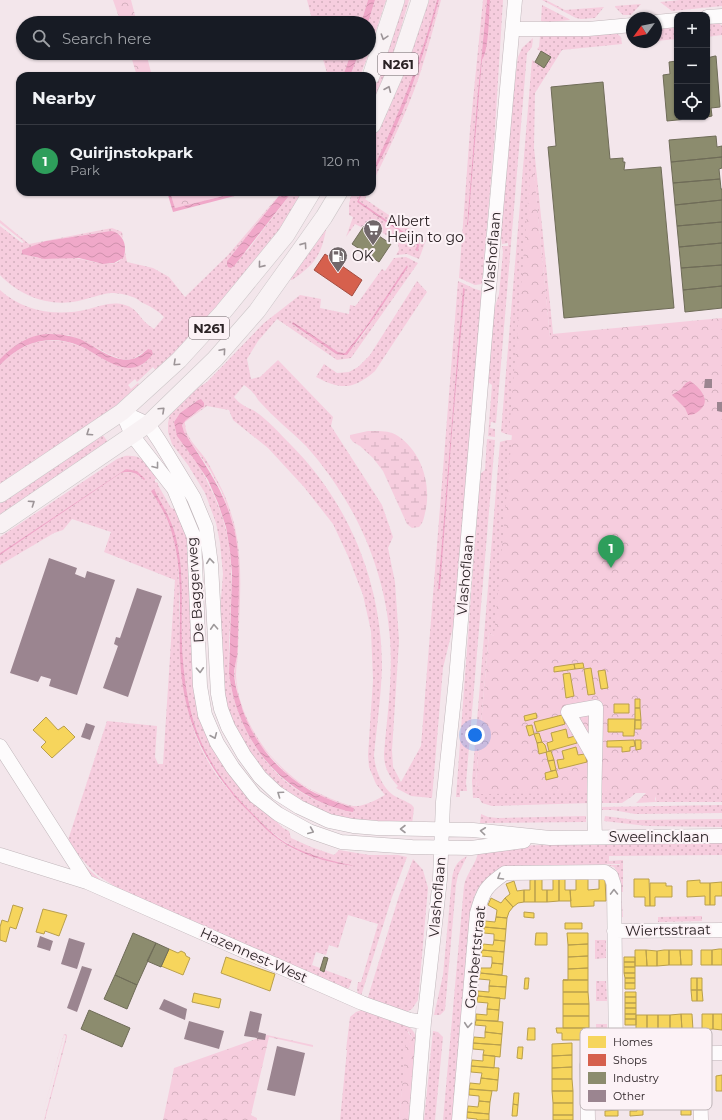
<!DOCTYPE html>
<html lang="en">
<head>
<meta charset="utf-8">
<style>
  body { margin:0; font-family:Montserrat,sans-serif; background:#20242c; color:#f1f3f6 }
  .controls { position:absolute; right:12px; top:12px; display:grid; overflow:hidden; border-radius:8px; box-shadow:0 1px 3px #0004 }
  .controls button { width:36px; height:36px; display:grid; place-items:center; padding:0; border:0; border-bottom:1px solid #363941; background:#171b24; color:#f1f3f6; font:20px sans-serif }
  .compass { position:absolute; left:626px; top:12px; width:36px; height:36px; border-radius:50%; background:#171b24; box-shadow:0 1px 3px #0004; rotate:237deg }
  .you { position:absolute; left:475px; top:735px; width:14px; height:14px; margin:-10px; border:3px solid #fff; border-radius:50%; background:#1a73e8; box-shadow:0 0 0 6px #1a73e833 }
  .badge { display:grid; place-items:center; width:26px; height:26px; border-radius:50%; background:#8c9099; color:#fff; font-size:13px; font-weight:700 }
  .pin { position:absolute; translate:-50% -33px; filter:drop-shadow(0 1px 2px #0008) }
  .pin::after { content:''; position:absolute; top:21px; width:14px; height:12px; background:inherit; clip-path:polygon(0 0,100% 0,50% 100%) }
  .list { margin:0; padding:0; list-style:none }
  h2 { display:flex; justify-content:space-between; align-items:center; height:52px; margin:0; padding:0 16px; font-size:17px }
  h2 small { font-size:13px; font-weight:400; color:#9ea1a6 }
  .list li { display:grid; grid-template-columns:26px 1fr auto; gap:12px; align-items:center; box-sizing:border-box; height:72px; padding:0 16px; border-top:1px solid #363941 }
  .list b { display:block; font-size:15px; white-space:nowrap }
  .list p { margin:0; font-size:13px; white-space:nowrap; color:#9ea1a6 }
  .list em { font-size:13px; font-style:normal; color:#9ea1a6 }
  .icon { flex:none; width:22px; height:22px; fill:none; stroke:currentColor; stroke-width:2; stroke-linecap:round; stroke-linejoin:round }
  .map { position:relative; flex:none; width:722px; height:1120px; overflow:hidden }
  .search { position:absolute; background:#171b24; box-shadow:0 1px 3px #0004; left:16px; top:16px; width:360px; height:44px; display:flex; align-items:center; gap:10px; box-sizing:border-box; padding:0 14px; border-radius:22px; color:#9ea1a6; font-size:15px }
  .panel { position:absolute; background:#171b24; box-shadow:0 1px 3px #0004; left:16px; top:72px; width:360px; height:124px; border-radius:12px }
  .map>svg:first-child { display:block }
</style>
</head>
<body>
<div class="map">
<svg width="722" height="1120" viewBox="0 0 722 1120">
  <defs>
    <pattern id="grass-dots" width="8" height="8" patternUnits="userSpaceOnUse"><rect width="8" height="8" fill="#f6cdde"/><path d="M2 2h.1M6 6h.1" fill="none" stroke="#d3b0be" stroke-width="1.8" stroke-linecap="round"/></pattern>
    <pattern id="forest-crowns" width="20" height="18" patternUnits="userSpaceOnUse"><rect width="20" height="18" fill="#f6cdde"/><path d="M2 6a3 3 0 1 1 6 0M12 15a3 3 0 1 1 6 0" fill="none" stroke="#d3b0be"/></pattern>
    <pattern id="wetland-marsh" width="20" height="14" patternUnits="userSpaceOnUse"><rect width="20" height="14" fill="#f6cdde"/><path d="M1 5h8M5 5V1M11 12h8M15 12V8" fill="none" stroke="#d3b0be"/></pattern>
    <pattern id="water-waves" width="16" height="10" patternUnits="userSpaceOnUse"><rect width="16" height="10" fill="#f0a8c9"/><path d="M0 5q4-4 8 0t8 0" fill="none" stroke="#ce90ac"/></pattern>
  </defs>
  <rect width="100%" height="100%" fill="#f3e6eb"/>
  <path fill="url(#grass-dots)" fill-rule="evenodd" d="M307,0H368L361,23H313Z
    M375,0H386L369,52V23H368Z
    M399,0H409L395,48L372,108V82Z
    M422,0H437C421,59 399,116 372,171V140L383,115Z
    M439,0H441C434,26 427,52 419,77C406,114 389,149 372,184V176L392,136L415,78Z
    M483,0H487L477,101L467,224L468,225L482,60L487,40L490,0H503L494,144L482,284L475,285L459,278L470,130Z
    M542,0H546L565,10L604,7L595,18L581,19L576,18Z
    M680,0H722V6L672,11L660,2Z
    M641,4L631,15H623L615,7V6Z
    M542,5L569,19L570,20L548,22L541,21Z
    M715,20L722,26V35L707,37V21Z
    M677,23V39L656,41V25Z
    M612,29L621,37L622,44L562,50L535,93L534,148L553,333L552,337H550L532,156L514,434L515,436L506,434L501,432L532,60L544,67L550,57L537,49L539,47L540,36Z
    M533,38L532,47L527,53L496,423L491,422L490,428L495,429V437L488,436L492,385L488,382L494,309L499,294L503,252L502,246H508V243L502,244L500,230L510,117L518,57L522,48Z
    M321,53H351L343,76H328Z
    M359,53H369L360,76H350Z
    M292,192H303L287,220L248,273L157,372L153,367L137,382L135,379L128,385L131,389L138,383L141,386L120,404L0,487V365C17,348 35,338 60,341C69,342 78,345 86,349C104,358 122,376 143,364C147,361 151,358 153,353L152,350L148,349L133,359H121L108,354L80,339L68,335L26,339L15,346L0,359V290C24,312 57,317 89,309C100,306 112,301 125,305C135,308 138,314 144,321C147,324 151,327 154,329L164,317C158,311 152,307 145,304C142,303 140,301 137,299C130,295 119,293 111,293C99,294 89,299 78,301C49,307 20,296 0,275V226L22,243L24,242L0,223V220L29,244L112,228L122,232L123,238L119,234L97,233L46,241L33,257C46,260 59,258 73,258C88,258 119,275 125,252L127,262L153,268L169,277L185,297L228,255L280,194L227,261L247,251Z
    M352,192H361L357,202L416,243L417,246L419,243L417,241L359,201L363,192H368L365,199L426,240L419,259L407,254L396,255L399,250L398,243L369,224L364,225L361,227L355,224L346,237L353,217L349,215V204Z
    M325,228L326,230C321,256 314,265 292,280H291L290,278Z
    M406,257L418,263L351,358L337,360L277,319L258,341L247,359L251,379L260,377L278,360L333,417L331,426L382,505L393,537L388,548L395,582L399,641L392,750L393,767L401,782L421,746L458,281L475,289L482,291L456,601L453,627L443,668L432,798L411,796L398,789L396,788L398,786C389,777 384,767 384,754C387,716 393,678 390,639C385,567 354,500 306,446C291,431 274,418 260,402C257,400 256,395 253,393C251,390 247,387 244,385L234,397C237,400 239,403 243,405C247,408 252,409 256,412C269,421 280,434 291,445C350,504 382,585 382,667C381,696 377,726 374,755C375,769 381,786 393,795C398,798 406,801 412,805L414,808L412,824L346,820L305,804L272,781L246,750L225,703L218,636L223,574L220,543L216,523L205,493L188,465L172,444L168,432V423L170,414L185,396L207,382L264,323L300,295L321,299L320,308L349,314L350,305L355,306L357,304L382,269L385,271L394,258ZM407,265L408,267L364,333L347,355L336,354L293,325L294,323L338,352L345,353L365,328ZM463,289H465L452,432L440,588L438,589ZM201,399L202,408L186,420L182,425L184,432L210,470L222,492L231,517L236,538L237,656L234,672L238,695L247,723L259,744L286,773L296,781L323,797L354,808C344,807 333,807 323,803C270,784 235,727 229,673C227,624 238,574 225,526C215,489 193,456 174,422L180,413L198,400ZM207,406L229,410L233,420L268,448L304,487L333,524L348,556L363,595L371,631L373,680L368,755L369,767L376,784L385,795C378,799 365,806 357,806C347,807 321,794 312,790C296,782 282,768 270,755C252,733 237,704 236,675C236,667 238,659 238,651C239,610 244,568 235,527C231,512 226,496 218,482C214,474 210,466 205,458C197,447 184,436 185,422Z
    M417,281L427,292L375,371C353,390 341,390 316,377L324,364L337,373L349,372L358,367L370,355Z
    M102,434L108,442L0,515V503Z
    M487,439L495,440L466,783L467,791H460V797H456L480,474L485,470Z
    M507,440H517L525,655L489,633L476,781L477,787L523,772L589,768L591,803L492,806L482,803L479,798H473L472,781L500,442Z
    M125,456C144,454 149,466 159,479H155V482L158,483V485L171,508L178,510L188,538L196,686L252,797L283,828L289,831L291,838L311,847L334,855L339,850L369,855H398L407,857L392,897L361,996H358L357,989L358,982H361L378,924L348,915L338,948L329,945L326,955L316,952L312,965L320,968V971L324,972L325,970L352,980L349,988L345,991L99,884L87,873L26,776L28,774V777L82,863L103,882L142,900C105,882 91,875 68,840L107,721L157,726L155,757L158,764H163L175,580L104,552L111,532L72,519L63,530L54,533L0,565V555L121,473L131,472L143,475L126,469L0,553V537L117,459ZM154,490C161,503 169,516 174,530C187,573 179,616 183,660C187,718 204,764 246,807C256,817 265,828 277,836C297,852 324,860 349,865C323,861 295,854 274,836C262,827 252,815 242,804C234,795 225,787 218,777C205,759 194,736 189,714C180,681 179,646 179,612C179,586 180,560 172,534C168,519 160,505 152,491Z
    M664,770L631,797L622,803H599V788L641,787Z
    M722,789V802H655L656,799L653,790Z
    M722,805V813L635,814L613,810H600V807Z
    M481,814L488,817L498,818L586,816V822L480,823Z
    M605,816L635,820L722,819V827L647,826L604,821Z
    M722,842V855L609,856V861L623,860V892H621L623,917H619V916L618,873L614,867L607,865H620V864L509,866C488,874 476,884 471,908L452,1120H443L464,886C466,873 477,864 478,851L499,846Z
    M467,856L458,875L456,885L445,1010L440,1015H434L443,975L452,878C454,867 457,861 467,856Z
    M413,859L423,870L428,888L418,1000L412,1009L406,1012L369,999L368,997L399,896Z
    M702,916V921L658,922V917Z
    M595,940H606V958L595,959Z
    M596,981H606L607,1001H596Z
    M367,1008L406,1025C413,1029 416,1034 417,1042L410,1120H408L415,1046L414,1040L408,1031L399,1120H340L347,1050H346L350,1017L356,1012Z
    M596,1024H607V1043H596Z
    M433,1031L438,1032L443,1037L435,1120H424Z
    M64,1034L67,1035V1037L45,1120H44L66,1036L64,1035L41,1120Z"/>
  <path fill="url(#forest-crowns)" d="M113,0H131L137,23H121Z
    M130,53H146L152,76H137Z
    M532,153L550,337H552V334L722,318V792L655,793V802L636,803L646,793H633L631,794L629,793L480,794V786L477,787L476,781L489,633L494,636L512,434L509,433Z
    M170,192H239L175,208Z
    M407,1031L414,1040L415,1046L408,1120H399Z
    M267,1035L313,1045V1047L269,1037L251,1115L257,1118V1120H163L174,1068Z"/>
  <path fill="url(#wetland-marsh)" d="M368,431C379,431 389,430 398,436C422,452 432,486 425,513C424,518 423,523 419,527L412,528L407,524L383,471L373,458L360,446L353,442L350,438V435Z"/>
  <path fill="url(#water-waves)" d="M368,0H375L368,23H361Z
    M437,0H439C426,46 412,91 393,134C387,148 379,162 372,176V171C399,115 421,59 437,0Z
    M487,0H490C489,14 489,50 482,60L468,225H467L477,101Z
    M351,53H359L350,76H343Z
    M167,192H170L175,208L239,192H250L173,212Z
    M282,192H292L234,266L231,268L228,267L227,265V261Z
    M361,192H363L359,201L417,241L419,245L418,251L415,250L417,246L416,243L357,202Z
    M111,231C124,233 128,248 123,258L114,263L103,264L79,258L44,259L22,254V250L46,241Z
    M407,265L408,267L374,318L347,355H341L336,354L292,324L293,322L338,352L345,353L365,328Z
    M463,288L465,289L452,432L440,589H438Z
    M46,334C58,334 69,335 80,339C95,346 114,363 132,359C138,358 143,353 148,349L152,350L153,354C130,385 103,356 80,346C49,333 22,342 0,365V359C14,345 27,336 46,334Z
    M690,381C699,387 712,400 700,410C697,413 693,415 688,415L685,408L672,395L681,389L686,383Z
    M201,399L204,403V406L186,420L182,425L184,432C207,468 228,495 236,538C240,564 239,591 238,617C238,630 238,643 237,656C236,661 235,666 234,671C234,681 237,692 240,701C250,740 279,774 315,793C327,799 341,804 354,808L353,812C284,799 237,741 229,673L232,573L230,551L226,527L218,503L208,480L194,459L177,436L174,422L180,413L198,400Z
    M126,469L137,471L145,479L144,480C136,472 131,471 121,473L0,555V553Z
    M154,489C161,503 169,515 174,530C187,573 179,616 183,660C188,725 206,767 252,813C263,824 273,835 286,843C308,855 331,861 355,866C327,863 296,854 274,836C266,830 259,822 252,815C206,770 183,722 180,657C178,617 184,574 172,534C168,518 160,505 151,491Z"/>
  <path fill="#f6d55c" stroke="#b99f4c" d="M583,663L584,668L575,669L574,664Z
    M574,664L575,669L554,672V667Z
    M591,668L595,694L588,695L584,669Z
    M605,670L608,688L601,689L598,671Z
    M570,673L574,696L566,698L563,674Z
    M635,699H640V708H635Z
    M614,704H629V713H614Z
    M635,708H640L641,720H635Z
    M536,713L537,718L525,721L524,716Z
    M562,715L565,724L537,732L534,722Z
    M46,717L58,730L64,726L75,737L52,758L41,747L46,742L33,730Z
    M608,719H635L634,736H623V732H608Z
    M635,720H641V729H635Z
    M532,725L534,734L529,736L526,726Z
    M566,729L568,738L575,736L577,743L549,751L547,743L553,741L551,733Z
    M539,733L542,742L537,743L534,734Z
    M634,740L635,746L630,747V751L622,752V747H607V741Z
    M635,740H641V749L636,750Z
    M542,742L545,745L547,752L539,754L537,743Z
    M576,747L578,755L585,754L587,762L559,769L557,760L564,759L562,751Z
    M551,751L554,760L548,761L546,752Z
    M554,760L556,770L551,771L548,761Z
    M556,770L558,777L546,780L545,773Z
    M535,879H542V890H547V902H535Z
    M535,879V902H524V890H530V880Z
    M553,879H559V901L547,902V890H553Z
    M559,879H565V890H570L571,901H559Z
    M576,879H588V890L599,889V879H605L606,901H594V906L571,907L570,890H576Z
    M634,879H649L650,906H645V897H634Z
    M700,880V883H710V905H705V896L687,897V881Z
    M514,881L517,891L524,890V902L518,903L513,907L505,898L510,894L506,884Z
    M722,882V896H715V905H710V883Z
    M650,883H666V886H672V897H655V906H650Z
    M491,898L501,903L505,898L513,907L509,912L507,918L496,917L497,910L488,905Z
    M13,905L23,908L16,929L10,927L6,942L0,940V927L2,920L8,922Z
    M43,909L67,915L59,936L45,931L44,934L36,932Z
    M524,912L534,913V918L524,917Z
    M496,917L507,918L506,929L484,927L485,921L495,922Z
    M565,923H582V929H565Z
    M484,927L506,929L505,941L494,940V934L484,933Z
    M536,933H547V945H535Z
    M567,933H588V944L568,945Z
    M494,940L505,941L504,952L482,950L483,944L493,945Z
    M588,944V956L568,957V945Z
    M169,949L178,953L181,951L185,953L186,956L190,958L183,975L161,966Z
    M719,949H722V965H712V950Z
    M482,950L504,952L503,964L492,963V957L481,956Z
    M635,950H646L647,966H635Z
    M646,950L657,951V966H647Z
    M664,950H669V965L657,966V951Z
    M669,950H680L681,965H669Z
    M680,950H692V965H681Z
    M701,950H712V965H701Z
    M588,956V968L568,969V957Z
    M226,957L275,974L270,991L221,973Z
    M624,957H635V962H624Z
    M624,962H635V967H624Z
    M492,963L503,964L502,975L480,973L481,968H491Z
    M624,967H635V973H624Z
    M588,968V980H563H568V969Z
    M480,973L507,976L506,987L489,986L490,980L479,979Z
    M624,973H635V978H625Z
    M525,978H529L528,989H524Z
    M625,978H635V983H625Z
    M691,978H697V990H691Z
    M697,978H702V990H697Z
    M563,980H588V992H563Z
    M625,983H635V989H625Z
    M489,986L506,987L505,999L478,996V991L489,992Z
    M691,990H697V1001H692Z
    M697,990H702L703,1001H697Z
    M563,992H588L589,1004H563Z
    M625,992H636V997H625Z
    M194,993L221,999L219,1008L192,1002Z
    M478,996L500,998L499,1010L487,1009L488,1003L477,1002Z
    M625,997H636V1003H625Z
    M625,1003H636V1008H625Z
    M563,1004H589V1016H563Z
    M625,1008H636V1014H625Z
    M487,1009L499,1010L498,1021L476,1020V1014L487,1015Z
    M625,1014H636V1019H625Z
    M681,1014H692L693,1030H682Z
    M681,1014L682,1030H670V1015Z
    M702,1014H713V1029L702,1030Z
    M713,1014H722V1030L713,1029Z
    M636,1015H647V1031H636Z
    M647,1015H658V1030L647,1031Z
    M658,1015H670V1030H658Z
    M563,1016H589V1028H563Z
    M625,1019H636V1025H625Z
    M476,1020L503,1022L502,1034L485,1032L486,1026L475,1025Z
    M528,1028H535V1040H527Z
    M556,1028H589V1040H562V1033H557Z
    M485,1032L502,1034L501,1045L473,1043L474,1037L485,1038Z
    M473,1043L501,1045L500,1057L483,1055L484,1050L473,1049Z
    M572,1043V1055L552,1056V1044Z
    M518,1047H523L522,1059L517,1058Z
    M483,1055L495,1056L494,1068L471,1066L472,1060L483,1061Z
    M572,1055V1067L552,1068V1056Z
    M471,1066L499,1068L498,1080L481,1078L482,1073L471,1072Z
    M572,1067V1079H552V1068Z
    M722,1075V1091H716V1076Z
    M481,1078L498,1080L497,1091L469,1089L470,1083L480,1084Z
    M552,1079H572L573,1091H552Z
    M469,1089L492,1091L490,1102L479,1101V1096L469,1095Z
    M552,1091H573V1103H553Z
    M514,1093H519L518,1105L513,1104Z
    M479,1101L490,1102L489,1114L467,1112L468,1106L478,1107Z
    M553,1103H573V1115H553Z
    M513,1104L518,1105L517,1116H512Z
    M637,1108H643V1115L630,1116V1111H637Z
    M618,1110V1116H605V1111Z
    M681,1110H691V1115H681Z
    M467,1112L489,1114V1120H477V1119L467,1118Z
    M553,1115H573V1120H553Z"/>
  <path fill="#d6604d" stroke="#a34d41" d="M325,254L362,280L352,296L314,270Z"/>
  <path fill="#8c8c6e" stroke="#6f6c58" d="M541,51L551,57L544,68L535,62Z
    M715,56H716L720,107L711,108L712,116L707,117V58Z
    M677,61V117H707L667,121L663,75L670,74L669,62Z
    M603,82L610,159L623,158V162H625L624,170L661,167L674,308L564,318L548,147L556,146L551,87Z
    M716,136L717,147L722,146V157L671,162L669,140Z
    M722,157V168L719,169L720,179L673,183L671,162Z
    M720,179L721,189H722V200L675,205L673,183Z
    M722,200V222L677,226L675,205Z
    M722,222V243L679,247L677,226Z
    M364,226L391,244L379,262L352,244Z
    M722,243V265L681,268L679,247Z
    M722,265V286L683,290L681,268Z
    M722,286V308L685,312L683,290Z
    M133,933L156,943L137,985L115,975Z
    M156,943L169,949L161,967L147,961Z
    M324,957L328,958L324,972L320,970Z
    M115,975L137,985L127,1009L104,999Z
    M89,1010L130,1028L122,1047L81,1029Z"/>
  <path fill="#9b8590" d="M705,379H712V388H704Z
    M717,402H722V412L717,411Z
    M49,558L77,568L75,574L85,578L87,571L115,580L77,695L49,686L51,679L41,676L38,682L10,673Z
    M137,588L162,596L128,697L103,688L118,646L114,644L116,637L120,638Z
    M86,723L95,726L90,740L81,737Z
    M40,936L53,941L50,951L37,947Z
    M69,938L85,943L77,969L61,964Z
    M82,966L92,969L77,1012L67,1008Z
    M164,999L187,1009L185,1020L159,1009Z
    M250,1011L262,1014L257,1038L244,1036Z
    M189,1021L224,1031L219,1049L184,1039Z
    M258,1032L266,1034L265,1040L257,1039Z
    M277,1046L305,1053L295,1096L267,1090Z"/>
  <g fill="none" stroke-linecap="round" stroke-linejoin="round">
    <defs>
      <path id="minor" d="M707,17L722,16
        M656,22L677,20
        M513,29H588L632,25
        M122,412L148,424L160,442L194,498L206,527L211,565L218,694L221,709L228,727L244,755L260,777L277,793L299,807L329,821L353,826L377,828L473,830L550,838L722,836
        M122,412L132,435L174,489L194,537L200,686L205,715L217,743L233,768L255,796L278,814L309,831L341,842L412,847L471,848L524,841
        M0,746L87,882
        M595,837C593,794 596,750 596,707L568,712L595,759
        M0,855L87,882L362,1003L410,1020L424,1022
        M614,931L722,930
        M699,1053L701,1120
        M416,1120L424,1022L440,879L443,802L456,679L489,289L515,0
        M459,1120L477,913C483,891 486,886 505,873L605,872L611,876L614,885L616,1054
        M588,1120L587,1065L589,1057L595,1054L722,1053"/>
      <path id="major" d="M371,76L396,0
        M372,125L398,66L420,0
        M0,494L122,412L179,360L223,312L286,235L312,192
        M0,525L132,435L148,424L215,359L257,311L324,217L339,192"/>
    </defs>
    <use href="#minor" stroke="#c1b7bb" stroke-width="15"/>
    <use href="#major" stroke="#ccc6c8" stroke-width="18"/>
    <use href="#minor" stroke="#fdfbfc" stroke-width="14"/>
    <use href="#major" stroke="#f8f2f4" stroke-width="17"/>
  </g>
  <defs><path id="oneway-chevron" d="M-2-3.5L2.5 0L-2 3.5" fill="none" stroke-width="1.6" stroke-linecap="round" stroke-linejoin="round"/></defs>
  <g stroke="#9c9497">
    <use href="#oneway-chevron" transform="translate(384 37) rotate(108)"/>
    <use href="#oneway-chevron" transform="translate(388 89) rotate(-67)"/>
    <use href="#oneway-chevron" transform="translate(304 245) rotate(-55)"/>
    <use href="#oneway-chevron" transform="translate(261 265) rotate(129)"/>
    <use href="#oneway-chevron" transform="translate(223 351) rotate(-49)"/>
    <use href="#oneway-chevron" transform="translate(176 363) rotate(137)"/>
    <use href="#oneway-chevron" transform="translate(162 410) rotate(-43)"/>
    <use href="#oneway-chevron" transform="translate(89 433) rotate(146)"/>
    <use href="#oneway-chevron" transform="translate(32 503) rotate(-34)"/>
  </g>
  <g stroke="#9e999b">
    <use href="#oneway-chevron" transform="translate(156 466) rotate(52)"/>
    <use href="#oneway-chevron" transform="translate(210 561) rotate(-96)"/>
    <use href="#oneway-chevron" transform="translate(214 627) rotate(-93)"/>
    <use href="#oneway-chevron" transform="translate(200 670) rotate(87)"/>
    <use href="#oneway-chevron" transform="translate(214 736) rotate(67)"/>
    <use href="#oneway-chevron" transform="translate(280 794) rotate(-145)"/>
    <use href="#oneway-chevron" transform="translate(403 829) rotate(-180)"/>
    <use href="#oneway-chevron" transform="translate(311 831) rotate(23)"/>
    <use href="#oneway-chevron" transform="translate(483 831) rotate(-174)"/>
    <use href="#oneway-chevron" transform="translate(500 877) rotate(149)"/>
    <use href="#oneway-chevron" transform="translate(614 892) rotate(-91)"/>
    <use href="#oneway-chevron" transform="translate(468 1025) rotate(95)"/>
  </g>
  <defs>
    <symbol id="supermarket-pin" viewBox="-11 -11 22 30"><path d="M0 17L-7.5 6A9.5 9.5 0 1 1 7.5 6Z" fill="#71676a" stroke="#fcf2f6"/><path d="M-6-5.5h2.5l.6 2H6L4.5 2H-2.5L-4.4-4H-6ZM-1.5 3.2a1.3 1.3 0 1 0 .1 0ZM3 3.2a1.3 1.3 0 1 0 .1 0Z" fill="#fff"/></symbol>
    <symbol id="fuel-pin" viewBox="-11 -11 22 30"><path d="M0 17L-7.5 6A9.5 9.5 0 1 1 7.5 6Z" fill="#71676a" stroke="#fcf2f6"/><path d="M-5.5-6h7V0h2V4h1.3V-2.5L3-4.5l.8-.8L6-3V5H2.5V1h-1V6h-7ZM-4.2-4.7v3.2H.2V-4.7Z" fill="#fff"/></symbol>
  </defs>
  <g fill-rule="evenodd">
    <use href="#supermarket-pin" x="362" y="218" width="22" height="30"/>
    <use href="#fuel-pin" x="327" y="245" width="22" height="30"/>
  </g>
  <g text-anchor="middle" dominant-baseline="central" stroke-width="4" stroke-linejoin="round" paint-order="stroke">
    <g fill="#fcf2f6" stroke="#6a6064" stroke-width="1">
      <rect x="378" y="53" width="40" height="22" rx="3"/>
      <rect x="189" y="317" width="40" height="22" rx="3"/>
    </g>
    <g font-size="13" font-weight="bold" fill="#2b2225">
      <text x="398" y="64">N261</text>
      <text x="209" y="328">N261</text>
    </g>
    <g font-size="14" fill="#2b2225" stroke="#fcf2f6" text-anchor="start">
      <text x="387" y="221">Albert<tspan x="387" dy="16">Heijn to go</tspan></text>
      <text x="352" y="256">OK</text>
    </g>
    <g font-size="14" fill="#2b2225" stroke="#fcf2f6">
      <text transform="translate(492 252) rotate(-85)">Vlashoflaan</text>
      <text transform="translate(465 575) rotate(-85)">Vlashoflaan</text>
      <text transform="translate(195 590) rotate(-94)">De Baggerweg</text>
      <text x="659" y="837">Sweelincklaan</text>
      <text transform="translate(437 897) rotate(-85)">Vlashoflaan</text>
      <text transform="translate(668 930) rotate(-1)">Wiertsstraat</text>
      <text transform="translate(254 955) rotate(24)">Hazennest-West</text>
      <text transform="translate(475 957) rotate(-84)">Gombertstraat</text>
    </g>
  </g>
  <rect x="580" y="1028" width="132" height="82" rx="6" fill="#fcf2f6" stroke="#bdb4b7" stroke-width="1"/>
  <rect x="588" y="1036" width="18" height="12" fill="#f6d55c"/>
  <rect x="588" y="1054" width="18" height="12" fill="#d6604d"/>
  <rect x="588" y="1072" width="18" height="12" fill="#8c8c6e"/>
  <rect x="588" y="1090" width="18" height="12" fill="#9b8590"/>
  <g font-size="11" fill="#2b2225">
    <text x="613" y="1046">Homes</text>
    <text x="613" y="1064">Shops</text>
    <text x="613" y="1082">Industry</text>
    <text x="613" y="1100">Other</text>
  </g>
</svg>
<div class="controls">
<button>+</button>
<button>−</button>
<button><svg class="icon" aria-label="locate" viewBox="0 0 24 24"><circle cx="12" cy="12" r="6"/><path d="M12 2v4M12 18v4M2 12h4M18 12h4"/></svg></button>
</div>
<svg class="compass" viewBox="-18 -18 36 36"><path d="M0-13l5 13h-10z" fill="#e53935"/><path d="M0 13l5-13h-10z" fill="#9ea1a6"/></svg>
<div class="you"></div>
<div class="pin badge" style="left:611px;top:568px;background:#2e9e5b">1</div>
<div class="search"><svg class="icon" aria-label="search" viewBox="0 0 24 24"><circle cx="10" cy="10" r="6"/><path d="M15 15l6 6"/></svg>Search here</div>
<section class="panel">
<h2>Nearby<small></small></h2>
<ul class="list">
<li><span class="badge" style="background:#2e9e5b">1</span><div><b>Quirijnstokpark</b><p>Park</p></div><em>120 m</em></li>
</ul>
</section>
</div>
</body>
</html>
